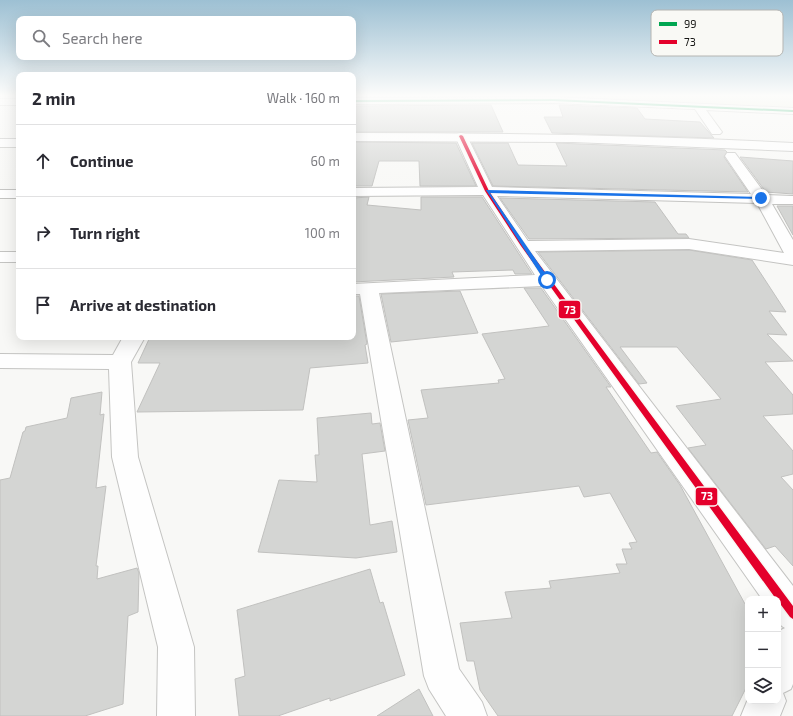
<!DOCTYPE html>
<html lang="en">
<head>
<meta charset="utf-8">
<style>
  body { margin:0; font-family:"Exo 2",sans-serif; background:#f7f7f7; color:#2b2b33 }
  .controls { position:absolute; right:12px; bottom:12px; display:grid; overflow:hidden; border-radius:8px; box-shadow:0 4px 16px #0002 }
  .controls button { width:36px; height:36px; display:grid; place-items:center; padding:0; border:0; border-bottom:1px solid #e1e1e2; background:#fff; color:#2b2b33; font:20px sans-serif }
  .stop { position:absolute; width:12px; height:12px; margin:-9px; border:3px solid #1a73e8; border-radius:50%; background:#fff }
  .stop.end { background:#1a73e8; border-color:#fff; box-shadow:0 1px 4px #0008 }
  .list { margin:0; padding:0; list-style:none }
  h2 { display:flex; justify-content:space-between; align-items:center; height:52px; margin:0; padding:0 16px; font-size:17px }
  h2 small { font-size:13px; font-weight:400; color:#7c7c81 }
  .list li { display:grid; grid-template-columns:26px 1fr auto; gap:12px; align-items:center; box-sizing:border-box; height:72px; padding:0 16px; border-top:1px solid #e1e1e2 }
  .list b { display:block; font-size:15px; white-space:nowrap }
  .list em { font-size:13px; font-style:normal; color:#7c7c81 }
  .icon { flex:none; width:22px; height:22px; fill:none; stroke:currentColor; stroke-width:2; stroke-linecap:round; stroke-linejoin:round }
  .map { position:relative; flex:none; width:793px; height:716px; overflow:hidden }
  .search { position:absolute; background:#fff; box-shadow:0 4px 16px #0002; left:16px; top:16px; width:340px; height:44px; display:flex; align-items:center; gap:10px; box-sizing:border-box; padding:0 14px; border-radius:8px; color:#7c7c81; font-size:15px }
  .panel { position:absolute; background:#fff; box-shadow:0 4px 16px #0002; left:16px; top:72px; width:340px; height:268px; border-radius:8px }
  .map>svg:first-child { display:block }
</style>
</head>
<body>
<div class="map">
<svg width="793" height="716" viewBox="0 0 793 716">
  <rect width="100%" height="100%" fill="#f8f8f6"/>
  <path fill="#ecefdb" d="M552,95H793V108L561,98Z"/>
  <path fill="#d4d5d3" stroke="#c1c1bf" d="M491,105L503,132H353L354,106Z
    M559,105L637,108L645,119L700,122L714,138L552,133L544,117H563Z
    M353,142L456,143L476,186H420L419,161H379L372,186H353Z
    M472,143H508L518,165L567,166L556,143L725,150L727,152L724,157L748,192L493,186Z
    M740,157L793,161V194L766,192Z
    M369,197L367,205L421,210V197H482L532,274H515L513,270L452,272L454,277L353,282V198Z
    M500,198L655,202L678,234H686L689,238L529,239Z
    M777,206H793V235Z
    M689,250L752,260L786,312L769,311L787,335L767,334L793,361L765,362L793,395V414L763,416L793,451V474L781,477L793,490V566L775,546L766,549L688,448L706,445L676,406L721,399L677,347H620L647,383L639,384L538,252Z
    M524,288H541L611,387H606L651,453L657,452L680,485L745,604L748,607V684L732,716H498L480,690L474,661H467L460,623L512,618L505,592L551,588L549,581L620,573L616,564H627L622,549H632L629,543L637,542L610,493L584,497L579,486L426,505L408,420L428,418L421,390L499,383L498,380L505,379L482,334L549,326Z
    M460,291L478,333L391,342L381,294Z
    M353,296H359L367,344L365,345L368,363L310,368L303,410L137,412L160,363H138L150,337H353Z
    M102,392L100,415L104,414L96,488L106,486L96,566H98L97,579L137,568L139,573L138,612L128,616L123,704L85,716H0V480L10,478L23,432L25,431L26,427L67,418L71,398Z
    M371,413L372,424L380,423L385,451L362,454L370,525L392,521L397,552L356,558L258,552L279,480L317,482L315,455H319L317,418Z
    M370,569L380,603L383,602L405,675L330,701V698L278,716H239L235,679L245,676L237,610Z
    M419,689L433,716H377Z"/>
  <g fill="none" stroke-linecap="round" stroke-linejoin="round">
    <defs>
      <path id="street" d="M554,97L793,108V114L706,110L722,132L720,134H712L695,109L554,103L353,104V98Z
        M0,99H19V105H0Z
        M461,133L465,134L467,136L492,187L751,194L725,156L727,153H735L766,195L793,196V204H772L793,240V265L689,249L535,251L793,586V684L791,689L783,693L786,701L780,716H741L748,699V701H778V635L781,630L785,628C774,623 778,609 778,599H762L542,286L379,293L459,669L482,702L487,716H446L429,689L424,676L360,294H353V284L535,275L483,195L353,196V188L478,187L455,136L457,134ZM497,196L757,203L784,253L689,239L528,241Z
        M0,190H19V198H0Z
        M0,252H19V262H0Z
        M123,337H145L131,362L138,457L194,647L195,716H157L158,647L112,457L109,369L0,368V354L113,355Z"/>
      <path id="secondary" d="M353,133C500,133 646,135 793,143V151L573,142L353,141Z
        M0,139H19V147H0Z"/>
    </defs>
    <use href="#street" stroke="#c4c4c2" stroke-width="2"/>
    <use href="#secondary" stroke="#c4c4c2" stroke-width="2"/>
    <use href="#street" fill="#fefefe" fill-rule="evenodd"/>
    <use href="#secondary" fill="#fefefe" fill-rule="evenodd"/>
    <defs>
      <path id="bus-1" d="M554,99L793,110V112L554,101L353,102V100Z"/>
      <path id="bus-2" d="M461,135L463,136L489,191L525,245L793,606V619L790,617L778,601V599H776L521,246L485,191L459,136Z"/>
    </defs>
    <use href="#bus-1" stroke="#f9f9f5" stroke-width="3"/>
    <use href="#bus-2" stroke="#f9f9f5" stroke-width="3"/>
    <use href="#bus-1" fill="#00a651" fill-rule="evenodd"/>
    <use href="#bus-2" fill="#e4002b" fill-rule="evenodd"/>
  </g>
  <linearGradient id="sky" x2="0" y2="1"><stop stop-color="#9dc0d3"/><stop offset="0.49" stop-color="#fcfcfb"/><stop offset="1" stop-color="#fcfcfb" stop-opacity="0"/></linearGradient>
  <rect width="793" height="195" fill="url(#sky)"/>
  <path fill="#1a73e8" d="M486,190L761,197L763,198L761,199L490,193L550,280L547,282L544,280Z"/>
  <rect x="651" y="10" width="132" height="46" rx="6" fill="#f9f9f5" stroke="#b5b5b2" stroke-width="1"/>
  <rect x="659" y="22" width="18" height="4" fill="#00a651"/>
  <rect x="659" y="40" width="18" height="4" fill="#e4002b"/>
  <g font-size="11" fill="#161614">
    <text x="684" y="28">99</text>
    <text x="684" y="46">73</text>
  </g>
  <g stroke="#f9f9f5" stroke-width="1.5">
    <rect x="558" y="300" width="23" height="19" rx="4" fill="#e4002b"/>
    <rect x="695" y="487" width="23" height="19" rx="4" fill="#e4002b"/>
  </g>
  <g font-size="11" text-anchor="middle" font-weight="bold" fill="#fff">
    <text x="570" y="314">73</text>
    <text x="707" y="500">73</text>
  </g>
</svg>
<div class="controls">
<button>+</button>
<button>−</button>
<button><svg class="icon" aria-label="layers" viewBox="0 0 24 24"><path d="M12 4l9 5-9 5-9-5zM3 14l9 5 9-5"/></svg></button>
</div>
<div class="stop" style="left:547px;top:280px"></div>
<div class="stop end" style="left:761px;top:198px"></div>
<div class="search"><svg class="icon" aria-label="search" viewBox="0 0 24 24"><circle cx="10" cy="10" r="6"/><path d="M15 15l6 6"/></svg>Search here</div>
<section class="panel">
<h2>2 min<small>Walk · 160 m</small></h2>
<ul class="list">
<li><svg class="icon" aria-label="ahead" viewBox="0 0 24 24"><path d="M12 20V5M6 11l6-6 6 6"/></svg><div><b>Continue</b></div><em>60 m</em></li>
<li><svg class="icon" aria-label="right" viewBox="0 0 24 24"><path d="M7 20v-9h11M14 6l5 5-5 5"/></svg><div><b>Turn right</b></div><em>100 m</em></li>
<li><svg class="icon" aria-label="arrive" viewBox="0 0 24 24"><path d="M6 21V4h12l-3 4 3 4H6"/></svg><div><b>Arrive at destination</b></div></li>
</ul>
</section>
</div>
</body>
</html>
